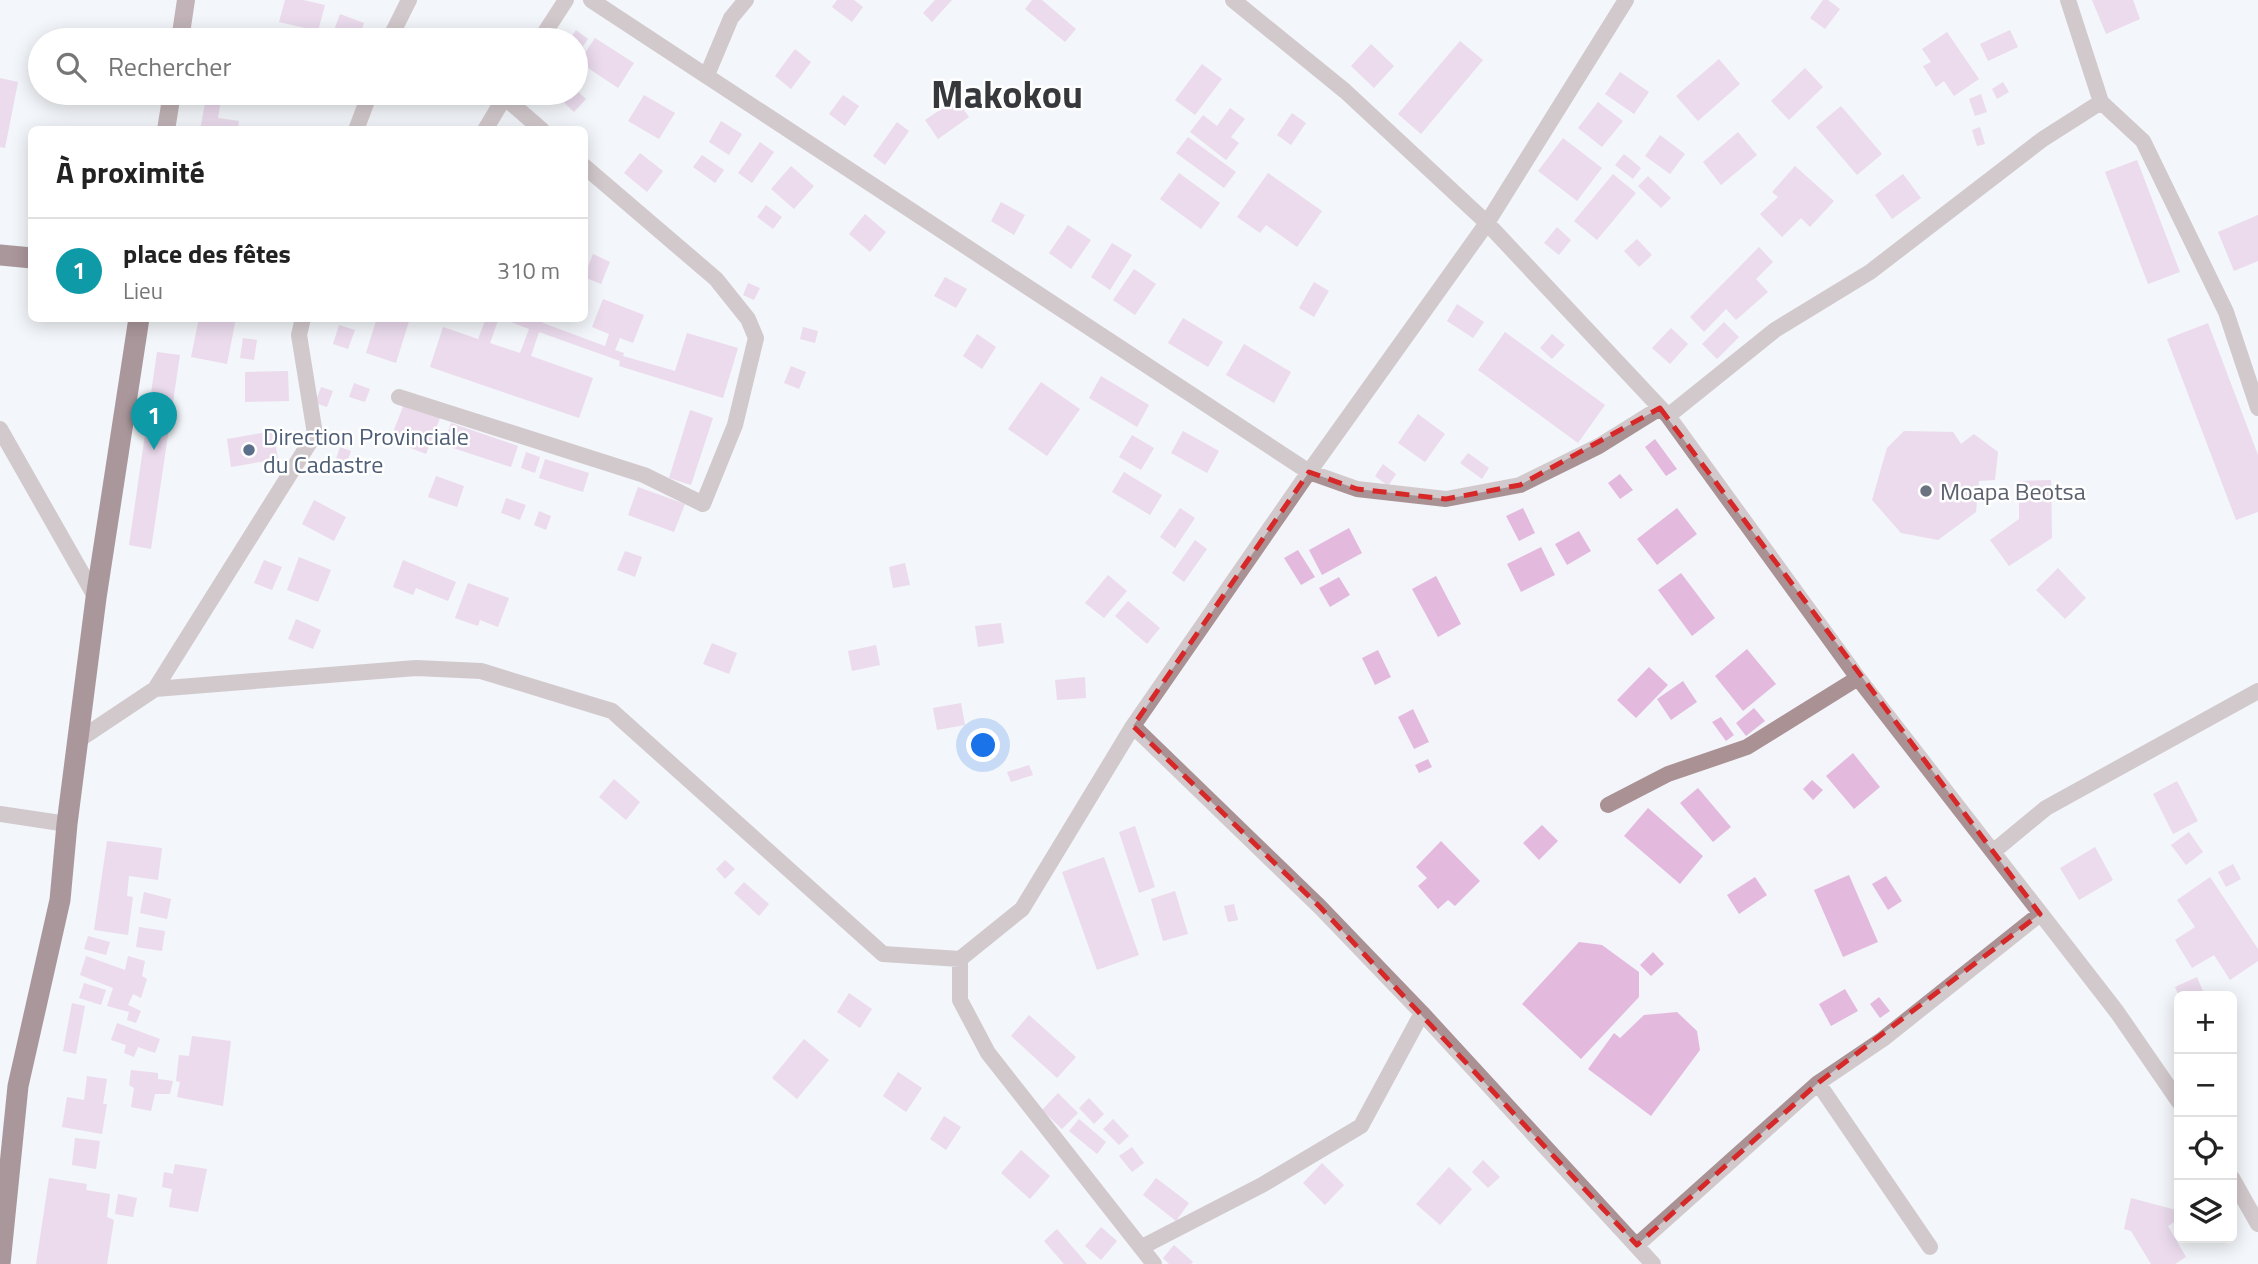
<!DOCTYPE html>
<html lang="fr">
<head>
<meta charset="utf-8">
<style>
  body { margin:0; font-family:"Titillium Web",sans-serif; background:#f6f6f6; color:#222 }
  .controls { position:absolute; right:21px; bottom:21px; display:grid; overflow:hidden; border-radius:10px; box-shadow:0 4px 18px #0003 }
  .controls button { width:63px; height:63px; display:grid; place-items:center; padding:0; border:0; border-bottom:2px solid #e0e0e0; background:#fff; color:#222; font:35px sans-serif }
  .you { position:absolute; left:984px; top:746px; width:24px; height:24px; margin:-18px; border:5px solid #fff; border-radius:50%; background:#1a73e8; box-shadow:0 0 0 10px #1a73e833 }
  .badge { display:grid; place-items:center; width:46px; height:46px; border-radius:50%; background:#774ec7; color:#fff; font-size:23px; font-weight:700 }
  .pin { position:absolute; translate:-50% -58px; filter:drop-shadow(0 2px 4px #0008) }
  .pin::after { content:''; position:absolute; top:37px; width:24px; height:21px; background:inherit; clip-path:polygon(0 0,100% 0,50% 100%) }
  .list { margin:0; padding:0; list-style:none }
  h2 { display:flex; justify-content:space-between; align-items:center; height:91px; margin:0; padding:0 28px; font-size:30px }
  h2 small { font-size:23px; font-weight:400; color:#767676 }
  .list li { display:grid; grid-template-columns:46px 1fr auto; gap:21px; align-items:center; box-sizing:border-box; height:105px; padding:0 28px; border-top:2px solid #e0e0e0 }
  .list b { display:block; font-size:26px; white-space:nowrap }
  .list p { margin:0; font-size:23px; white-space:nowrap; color:#767676 }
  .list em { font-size:23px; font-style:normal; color:#767676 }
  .icon { flex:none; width:38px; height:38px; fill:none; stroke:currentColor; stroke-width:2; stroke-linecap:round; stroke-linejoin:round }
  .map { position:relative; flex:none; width:2258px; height:1264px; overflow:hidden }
  .search { position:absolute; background:#fff; box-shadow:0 4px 18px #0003; left:28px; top:28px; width:560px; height:77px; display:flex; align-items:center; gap:18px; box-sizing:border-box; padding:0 24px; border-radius:38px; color:#767676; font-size:26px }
  .panel { position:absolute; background:#fff; box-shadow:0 4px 18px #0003; left:28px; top:126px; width:560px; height:196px; border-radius:10px }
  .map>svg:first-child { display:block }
</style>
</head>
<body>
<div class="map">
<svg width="2258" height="1264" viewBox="0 0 2258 1264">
  <rect width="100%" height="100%" fill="#f3f5fa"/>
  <path fill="#e3badd" d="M285,0H303L325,5L318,31L279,22Z
    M837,0H854L863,7L852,22L832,7Z
    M935,0H952L932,22L923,13Z
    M1032,0H1042L1076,29L1065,42L1025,9Z
    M1823,0H1828L1840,9L1825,29L1810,18Z
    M2092,0H2133L2140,19L2106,34Z
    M340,14L364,23L358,40L333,33Z
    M576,30L588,39L576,56V40H569Z
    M2010,30L2018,47L1988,61L1980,44Z
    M1947,32L1979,79L1954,96L1944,81L1936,87L1923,66L1931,62L1922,49Z
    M595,38L634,63L618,88L579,62Z
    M1460,41L1483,60L1421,134L1398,114Z
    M1371,44L1394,66L1374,88L1351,66Z
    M795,49L811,62L791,89L775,76Z
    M1719,59L1740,84L1698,121L1676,96Z
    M1202,64L1222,79L1195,115L1175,100Z
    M1805,68L1823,87L1789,120L1771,101Z
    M1620,72L1649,92L1634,114L1605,94Z
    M0,78L18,82L5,148L0,147Z
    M2003,82L2009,92L1997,99L1992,89Z
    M576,90L586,99L574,112L557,96L560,93H576Z
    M207,93H222L218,118L239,121L238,130H200Z
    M1981,94L1987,112L1975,116L1969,99Z
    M644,95L675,113L659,139L628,121Z
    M843,95L859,106L845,126L829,114Z
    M956,99L969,117L938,139L925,120Z
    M1598,102L1623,121L1602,147L1578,128Z
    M1841,106L1882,154L1857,175L1816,127Z
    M1230,108L1245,119L1231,137L1239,143L1226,160L1190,132L1203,115L1217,126Z
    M1292,113L1306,123L1291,145L1277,135Z
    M721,121L742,134L729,155L709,142Z
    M897,122L909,131L885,165L873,156Z
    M1980,127L1985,144L1977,146L1972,130Z
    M1738,132L1757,155L1721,185L1703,162Z
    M1660,135L1685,154L1670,174L1645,156Z
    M1188,137L1236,172L1224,188L1176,153Z
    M1563,138L1602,168L1577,201L1538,171Z
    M760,142L774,152L752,183L738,173Z
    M640,153L663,171L647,192L624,173Z
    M1624,154L1641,168L1633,179L1615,165Z
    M702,155L724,170L715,183L693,167Z
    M2137,160L2180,272L2148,284L2105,172Z
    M791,166L814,186L794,209L771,189Z
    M1795,166L1834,201L1810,227L1801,218L1782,237L1760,214L1778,197L1772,192Z
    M1179,173L1220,203L1201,229L1160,199Z
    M1268,173L1322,211L1297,247L1266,225L1260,233L1237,217Z
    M1613,174L1636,193L1597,240L1574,221Z
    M1903,174L1921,198L1892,219L1875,195Z
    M1648,176L1671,198L1661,208L1638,186Z
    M1001,202L1025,215L1014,235L991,221Z
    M766,205L782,217L773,229L757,217Z
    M865,214L886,232L870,252L849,234Z
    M2258,215V261L2234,271L2218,232Z
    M1068,225L1091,240L1071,269L1049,253Z
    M1557,227L1571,240L1559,255L1544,243Z
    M1637,239L1652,255L1639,267L1624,251Z
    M1112,243L1132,255L1110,290L1091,277Z
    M1759,247L1773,262L1756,279L1768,292L1736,320L1726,309L1704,332L1690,317Z
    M593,254L610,262L601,284L584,277Z
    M1134,269L1156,284L1135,315L1113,300Z
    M945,277L967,289L956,308L934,296Z
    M1314,282L1329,291L1314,317L1299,308Z
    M748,283L760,288L754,300L743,295Z
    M603,299L644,315L633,343L620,338L615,350L624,353L623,356L675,371L687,333L738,348L723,398L619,366L620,361L539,332L531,356L593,378L579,418L430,367L443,327L478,339L486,318H499L490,343L520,353L529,329L500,318H544L543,323L605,346L609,334L592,327Z
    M1457,304L1484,322L1473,338L1447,321Z
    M199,318H236L227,364L191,357Z
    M377,318H410L396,363L366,353Z
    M1183,318L1223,342L1208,367L1168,343Z
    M1724,322L1739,337L1717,359L1702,344Z
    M2208,323L2258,455V512L2236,520L2167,339Z
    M339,325L355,330L348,349L333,344Z
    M803,327L818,331L815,343L800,339Z
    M1671,328L1688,344L1670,364L1652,348Z
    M1505,332L1605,405L1578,443L1478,370Z
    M977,334L996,347L982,369L963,356Z
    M1552,334L1565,345L1552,359L1540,348Z
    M243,338L257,340L254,360L240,358Z
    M1244,344L1291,372L1274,403L1226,375Z
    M157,352L180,355L151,549L129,545Z
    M791,366L806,372L799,389L784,383Z
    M288,371L289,401L245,402V372Z
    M1101,376L1149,405L1137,427L1089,398Z
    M1041,382L1080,409L1047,456L1008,429Z
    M354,383L370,389L365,402L349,397Z
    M321,387L333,391L327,407L315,403Z
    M404,404L440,418L426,454L390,440Z
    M690,410L713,418L691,485L669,478Z
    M1418,414L1445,434L1425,462L1398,443Z
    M451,423L518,446L511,467L444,445Z
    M273,431L278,459L231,467L227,439Z
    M1183,431L1219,451L1207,473L1171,453Z
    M1904,431L1953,432L1961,444L1974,434L1998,452L1995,480L1979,481L1976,512L1938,540L1901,533L1872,500L1887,448Z
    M1132,435L1154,448L1141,470L1119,457Z
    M1655,439L1677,469L1666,476L1645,447Z
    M340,447L351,451L347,462L336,459Z
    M526,452L540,457L535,473L521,468Z
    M1468,453L1489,468L1482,479L1460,463Z
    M545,459L589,473L583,492L539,478Z
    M1383,464L1396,474L1388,486L1375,476Z
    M1124,472L1162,495L1150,515L1112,492Z
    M1620,474L1633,490L1620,499L1608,483Z
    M436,476L464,486L457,507L428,497Z
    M2051,480L2052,538L2009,566L1990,540L2019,519V481Z
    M638,487L685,504L674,532L628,515Z
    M506,498L526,505L520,520L501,513Z
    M314,500L346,517L334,541L302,524Z
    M1180,508L1195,518L1175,548L1160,537Z
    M1523,508L1535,533L1519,541L1506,516Z
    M1677,508L1697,534L1657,565L1637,539Z
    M539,511L551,516L546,530L534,525Z
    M1349,528L1362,553L1322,575L1309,550Z
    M1579,531L1591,551L1567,565L1555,544Z
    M1195,540L1207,549L1184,582L1172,573Z
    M1541,547L1555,575L1521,592L1507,564Z
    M1298,550L1315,577L1301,585L1284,558Z
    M625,551L642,557L635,577L617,570Z
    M299,557L331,570L318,602L287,590Z
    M264,560L282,567L272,590L254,583Z
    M403,560L456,582L448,601L416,588L413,595L393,587Z
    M905,563L910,585L893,588L889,567Z
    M2058,568L2086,598L2065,619L2036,590Z
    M1681,573L1715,618L1692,636L1658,590Z
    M1108,575L1127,591L1104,618L1085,603Z
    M1436,576L1461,624L1438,637L1412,589Z
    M1339,577L1350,595L1330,607L1319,588Z
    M468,583L509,598L498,627L480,620L478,626L455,618Z
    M1128,601L1160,628L1147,644L1115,616Z
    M296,619L321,630L313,649L288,639Z
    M1001,623L1004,643L978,647L975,626Z
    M712,643L737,653L729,674L703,664Z
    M876,645L880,665L852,671L848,651Z
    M1747,649L1776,684L1743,711L1715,676Z
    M1378,650L1391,677L1375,685L1362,658Z
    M1649,667L1668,685L1636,718L1617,700Z
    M1085,677L1086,698L1057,700L1055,680Z
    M1683,681L1697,702L1671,720L1657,699Z
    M961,703L965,725L937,730L933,708Z
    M1754,708L1765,721L1746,736L1736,723Z
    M1413,709L1429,742L1414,749L1398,717Z
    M1721,717L1734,735L1726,741L1712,722Z
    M1853,753L1880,787L1854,809L1826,776Z
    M1428,759L1432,767L1419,773L1415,765Z
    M1029,765L1033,775L1011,782L1007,772Z
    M614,779L640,802L626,820L599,797Z
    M1812,780L1823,790L1813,800L1803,789Z
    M2177,781L2198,821L2173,834L2153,794Z
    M1698,788L1731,827L1713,842L1680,803Z
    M1648,808L1703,856L1680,884L1624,836Z
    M1542,825L1558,841L1539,860L1523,843Z
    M1135,826L1155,887L1139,893L1119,832Z
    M2189,832L2203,852L2186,865L2171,845Z
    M107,841L162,848L158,880L129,876L127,896L133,897L128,935L94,930Z
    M1441,841L1480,881L1455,906L1448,900L1438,909L1418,886L1427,878L1416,867Z
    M2095,847L2113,880L2079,900L2060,868Z
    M1104,857L1139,955L1097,970L1062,872Z
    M725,860L735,869L725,879L716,869Z
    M2233,864L2241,879L2226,887L2218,872Z
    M1849,875L1878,942L1843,957L1814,890Z
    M1886,876L1902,901L1888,910L1872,884Z
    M1755,877L1767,895L1739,914L1727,895Z
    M2210,877L2258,949V961L2230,980L2214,955L2192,968L2175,940L2195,927L2177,900Z
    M744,882L769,904L759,916L734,893Z
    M1175,891L1188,934L1163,941L1151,899Z
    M144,892L171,899L167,919L140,913Z
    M1234,904L1238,920L1228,922L1224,906Z
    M139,927L165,931L162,951L136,947Z
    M88,936L110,942L106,955L84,949Z
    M1579,942L1602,945L1639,972V997L1581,1059L1522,1004Z
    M1653,952L1664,964L1651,976L1640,965Z
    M86,956L125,970L128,956L145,961L142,976L147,979L141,998L133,994L128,1005L141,1011L136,1023L127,1020L129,1012L107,1006L113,988L80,975Z
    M2197,977L2205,996H2179L2175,987Z
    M84,983L106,990L101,1005L79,998Z
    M1845,989L1858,1011L1831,1026L1819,1004Z
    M849,993L872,1009L860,1028L837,1012Z
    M1879,997L1890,1011L1880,1018L1870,1004Z
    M72,1003L85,1006L76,1054L63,1051Z
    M1677,1012L1697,1031L1700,1050L1651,1116L1588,1069L1614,1033L1620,1038L1644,1015Z
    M1029,1015L1076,1057L1057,1078L1011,1036Z
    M117,1023L160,1039L155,1053L138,1047L134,1057L124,1053L126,1045L111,1040Z
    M192,1036L231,1041L223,1106L177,1097L180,1082L176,1081L179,1055L189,1056Z
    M804,1039L829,1060L797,1099L772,1078Z
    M131,1070L158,1073V1079L173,1081L170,1094H155L151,1111L131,1107L134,1088L129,1085Z
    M898,1072L922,1088L906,1112L883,1096Z
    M87,1076L107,1079L103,1104H107L102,1134L62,1127L67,1097L84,1100Z
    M1058,1093L1078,1113L1062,1129L1042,1110Z
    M1089,1098L1104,1114L1094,1124L1079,1108Z
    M944,1116L961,1127L946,1150L930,1139Z
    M1079,1119L1106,1142L1097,1154L1069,1131Z
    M1113,1119L1129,1136L1119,1145L1103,1129Z
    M75,1138L100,1141L96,1169L72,1165Z
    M1132,1147L1144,1163L1132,1172L1119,1156Z
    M1021,1150L1050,1176L1030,1199L1001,1173Z
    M1483,1160L1500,1177L1488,1188L1472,1172Z
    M1322,1163L1344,1185L1325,1205L1303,1183Z
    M175,1164L207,1169L198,1212L169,1207L172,1189L162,1187L164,1172L173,1174Z
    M1449,1167L1472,1189L1440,1225L1416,1204Z
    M49,1178L87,1184L86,1190L110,1194L107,1217L114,1220L107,1264H36Z
    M1156,1178L1189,1203L1176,1221L1143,1195Z
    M118,1194L137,1198L133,1217L115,1214Z
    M2131,1198L2176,1210L2174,1222L2168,1226L2186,1257L2175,1264H2151L2131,1231L2124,1229Z
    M1101,1227L1117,1241L1101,1260L1085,1246Z
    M1057,1229L1087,1264H1064L1044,1241Z
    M1174,1245L1193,1262L1191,1264H1169L1163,1258Z"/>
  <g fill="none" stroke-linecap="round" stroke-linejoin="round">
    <path stroke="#aa9294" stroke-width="16" d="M591,0L1309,472L1487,223L1668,416L1858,678L2117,1012L2179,1102
      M1233,0L1345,91L1487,223L1626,0
      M2068,0L2101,102L2143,141L2226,312L2258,408
      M389,40L409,0
      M540,40L566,0
      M707,75L731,18L746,0
      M504,97L542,130
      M356,130L370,93
      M485,130L507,93
      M399,397L644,475L703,504L735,425L756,338L748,319L716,279L584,166
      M1668,416L1775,330L1870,272L2043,139L2101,102
      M0,429L96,598
      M155,689L315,434L299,335L303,318
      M1133,726L1320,907L1422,1013L1653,1264
      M80,739L155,689L416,668L481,671L612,711L883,954L960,959L1022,909L1133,726L1309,472L1357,489L1446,499L1520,485L1599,446L1660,408
      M1608,805L1668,774L1747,747L1858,678
      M0,814L67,824
      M1994,851L2046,808L2258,691
      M960,959V1000L988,1053L1154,1264
      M1818,1083L1930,1247
      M2232,1178L2258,1224
      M1637,1245L1818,1083L1883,1039L2040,914
      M1142,1247L1262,1185L1361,1126L1422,1013"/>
    <path stroke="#856266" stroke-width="18" d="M180,40L186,0
      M166,130L172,93"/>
    <path stroke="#52252c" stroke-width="21" d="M0,255L32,258
      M0,1264L18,1086L60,900L67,824L96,598L139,318"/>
  </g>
  <path d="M0 0H2258V1264H0ZM1660,408L2040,914L1818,1083L1637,1245L1320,907L1133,726L1309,472L1357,489L1446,499L1520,485Z" fill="#f3f5fa" fill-opacity=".55" fill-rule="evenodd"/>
  <path fill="none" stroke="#d62828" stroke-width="5" stroke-dasharray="14 9" stroke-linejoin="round" d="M1660,408L2040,914L1818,1083L1637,1245L1320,907L1133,726L1309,472L1357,489L1446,499L1520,485Z"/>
  <circle fill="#5c6f8a" stroke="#fff" stroke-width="2.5" cx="249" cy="450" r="7"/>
  <circle fill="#6b7280" stroke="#fff" stroke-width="2.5" cx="1926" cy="491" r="7"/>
  <g text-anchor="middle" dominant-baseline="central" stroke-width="5" stroke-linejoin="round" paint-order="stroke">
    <g font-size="24" fill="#4e5e75" stroke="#fff" text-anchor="start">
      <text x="263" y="436">Direction Provinciale<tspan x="263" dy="28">du Cadastre</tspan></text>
    </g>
    <g font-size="24" fill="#5b616d" stroke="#fff" text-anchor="start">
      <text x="1940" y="491">Moapa Beotsa</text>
    </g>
    <g font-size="38" font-weight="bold" fill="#37383c" stroke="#fff">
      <text x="1007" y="94">Makokou</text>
    </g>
  </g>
</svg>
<div class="controls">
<button>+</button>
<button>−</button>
<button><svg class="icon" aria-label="locate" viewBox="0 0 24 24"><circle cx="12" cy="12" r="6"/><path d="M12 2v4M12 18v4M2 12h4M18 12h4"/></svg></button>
<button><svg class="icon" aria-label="layers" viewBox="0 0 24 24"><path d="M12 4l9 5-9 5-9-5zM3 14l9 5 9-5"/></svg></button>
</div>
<div class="you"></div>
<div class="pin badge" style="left:154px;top:450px;background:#0f9aa8">1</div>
<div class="search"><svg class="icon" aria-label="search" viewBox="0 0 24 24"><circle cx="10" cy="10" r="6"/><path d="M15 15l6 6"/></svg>Rechercher</div>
<section class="panel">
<h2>À proximité<small></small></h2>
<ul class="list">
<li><span class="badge" style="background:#0f9aa8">1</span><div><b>place des fêtes</b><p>Lieu</p></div><em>310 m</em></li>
</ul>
</section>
</div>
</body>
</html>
